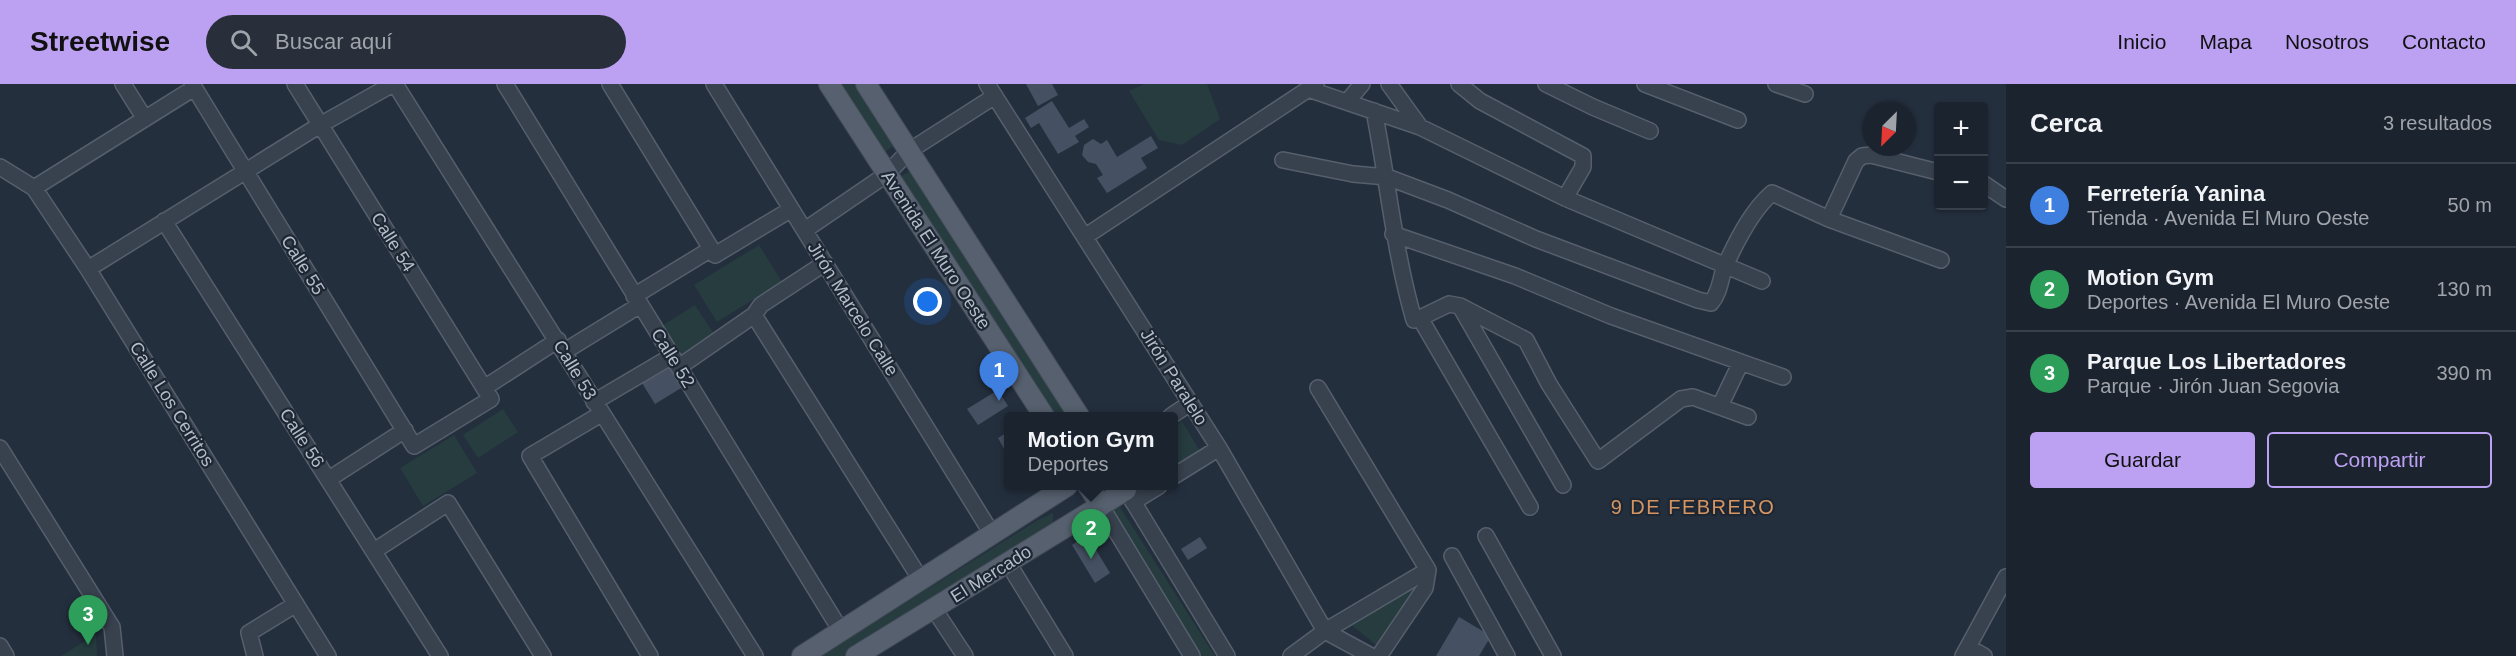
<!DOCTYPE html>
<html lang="es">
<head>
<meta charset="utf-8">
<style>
  body { margin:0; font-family:Helvetica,sans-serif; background:#282f3a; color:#f1f3f6 }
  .controls { position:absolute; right:18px; top:18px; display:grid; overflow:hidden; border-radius:6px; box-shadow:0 2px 4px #0004 }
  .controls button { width:54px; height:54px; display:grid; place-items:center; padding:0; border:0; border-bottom:2px solid #39404a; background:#1b232e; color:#f1f3f6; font:30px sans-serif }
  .compass { position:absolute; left:1862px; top:18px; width:54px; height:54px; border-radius:50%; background:#1b232e; box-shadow:0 2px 4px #0004; rotate:204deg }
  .you { position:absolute; left:928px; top:218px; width:21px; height:21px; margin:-15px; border:4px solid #fff; border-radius:50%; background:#1a73e8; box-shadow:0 0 0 9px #1a73e833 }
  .badge { display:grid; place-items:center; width:39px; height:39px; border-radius:50%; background:#bca0f2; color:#fff; font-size:20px; font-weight:700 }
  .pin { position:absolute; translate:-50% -50px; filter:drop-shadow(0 2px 3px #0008) }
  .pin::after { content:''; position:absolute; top:32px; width:21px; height:18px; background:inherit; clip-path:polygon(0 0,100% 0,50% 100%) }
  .popup { position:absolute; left:1004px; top:328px; width:174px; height:78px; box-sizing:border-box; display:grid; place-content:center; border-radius:6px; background:#1b232e; filter:drop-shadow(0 2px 4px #0005); font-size:20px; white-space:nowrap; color:#a0a4aa }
  .popup b { font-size:22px; color:#f1f3f6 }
  .popup::after { content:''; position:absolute; left:50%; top:100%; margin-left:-12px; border:12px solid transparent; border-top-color:#1b232e }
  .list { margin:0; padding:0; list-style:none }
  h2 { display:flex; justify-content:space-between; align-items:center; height:78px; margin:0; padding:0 24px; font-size:26px }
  h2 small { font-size:20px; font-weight:400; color:#a0a4aa }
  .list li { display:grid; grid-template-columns:39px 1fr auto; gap:18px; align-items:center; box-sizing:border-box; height:84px; padding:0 24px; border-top:2px solid #39404a }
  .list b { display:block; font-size:22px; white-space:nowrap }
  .list p { margin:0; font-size:20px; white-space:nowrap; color:#a0a4aa }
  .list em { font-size:20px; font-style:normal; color:#a0a4aa }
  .actions { display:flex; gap:12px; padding:18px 24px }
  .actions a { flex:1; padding:14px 0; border:2px solid #bca0f2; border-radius:6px; text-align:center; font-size:21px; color:#bca0f2 }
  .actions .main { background:#bca0f2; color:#111 }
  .icon { flex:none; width:33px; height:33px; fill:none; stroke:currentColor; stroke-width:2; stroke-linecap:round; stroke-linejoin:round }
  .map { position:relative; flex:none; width:2006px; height:572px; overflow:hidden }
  header { display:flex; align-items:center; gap:36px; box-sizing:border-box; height:84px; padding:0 30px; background:#bca0f2; color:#111 }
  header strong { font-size:28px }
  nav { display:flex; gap:33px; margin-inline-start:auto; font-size:21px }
  .search { width:420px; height:54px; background:#282f3a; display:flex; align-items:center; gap:15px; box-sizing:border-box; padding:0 21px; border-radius:33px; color:#a0a4aa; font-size:22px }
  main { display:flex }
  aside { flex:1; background:#1b232e }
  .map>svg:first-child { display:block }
</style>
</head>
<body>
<header>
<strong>Streetwise</strong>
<div class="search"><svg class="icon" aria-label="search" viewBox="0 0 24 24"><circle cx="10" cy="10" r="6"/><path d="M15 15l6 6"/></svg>Buscar aquí</div>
<nav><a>Inicio</a><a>Mapa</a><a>Nosotros</a><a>Contacto</a></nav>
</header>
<main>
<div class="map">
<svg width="2006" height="572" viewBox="0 0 2006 572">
  <rect width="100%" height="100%" fill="#242f3e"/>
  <path fill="#263c3f" d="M841,0H856L894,62L884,68Z
    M1144,0H1207L1220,35L1182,61L1159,56L1129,7Z
    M910,87L1067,332H1051L898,94Z
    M759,161L782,198L717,238L694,201Z
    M695,221L714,250L682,271L663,241Z
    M503,325L518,348L478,374L463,351Z
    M1182,337L1201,369L1174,385V342Z
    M454,351L477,389L423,422L400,384Z
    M1120,423L1215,572H1200L1110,429Z
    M1053,429V447L847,572H820L1038,436Z
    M1417,500L1418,505L1376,561L1349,539Z
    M96,550L97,572H61Z"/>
  <path fill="#455162" d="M1026,0H1052L1058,11L1038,22Z
    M1052,17L1069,44L1084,35L1089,43L1075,52L1079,58L1058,70L1039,39L1031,44L1025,34Z
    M1151,52L1158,64L1141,74L1147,84L1107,109L1097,94L1103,91L1096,80L1088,78L1082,71L1084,61L1093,55L1101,60L1107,56L1117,73Z
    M673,281L686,301L655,320L642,299Z
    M998,306L1008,322L978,341L967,325Z
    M1008,348V372L998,354Z
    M1087,451L1110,489L1095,499L1072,461Z
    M1200,453L1207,464L1188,476L1181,465Z
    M1459,533L1491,552L1479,572H1436Z"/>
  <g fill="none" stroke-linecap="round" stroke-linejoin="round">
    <defs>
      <path id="minor" d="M123,0L145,35
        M192,0L414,362L491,315L295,0
        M395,0C516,190 634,382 755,572
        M505,0L841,547
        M610,0L715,171L790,126
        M714,0L992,450
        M987,0L1219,364L1325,547L1371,572
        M1389,0L1420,43
        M1459,0L1480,17L1583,72V83L1565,114
        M1546,0L1593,23L1650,47
        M1645,0L1738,36
        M1776,0L1805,10
        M1308,5L1420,43L1565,114L1762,197
        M1347,18L1362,0
        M1374,27C1388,97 1394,167 1414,236L1420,234L1530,423
        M1283,76L1353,90L1387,93L1448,116L1536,155L1698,216L1711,219C1721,207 1720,193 1726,180C1737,156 1752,126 1772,109L1829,135L1941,176
        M0,83L34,104L88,185L328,572
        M1984,100L2006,115
        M34,104L194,4
        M1829,135L1856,77L1862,72L1871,71L1938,88
        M164,137L440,572
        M805,146L887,90L909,67L995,12
        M1393,150L1515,192L1611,232L1783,293
        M1086,152L1316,0
        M88,185L320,41L393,0
        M634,212L711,165
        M1460,222L1563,401
        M754,231L921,496
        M1420,234L1449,220L1460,222L1526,256L1549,300L1598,377L1681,315L1693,313L1748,333
        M565,267L640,221
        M679,283L754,231L761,221L825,179
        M484,304L558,256
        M1318,304L1428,486L1425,504L1379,572
        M594,318L672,272
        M1720,322L1741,278
        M601,330L530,372L650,572
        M1171,332L1189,320
        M0,364L112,543L115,572
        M1174,392L1219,364
        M329,395L405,346
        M1126,406L1227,572
        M1133,418L1159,402
        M1101,422L1192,572
        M1486,452L1553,572
        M374,467L448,419L543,572
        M1452,472L1507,572
        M1008,479L1065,572
        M934,525L965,572
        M0,562L6,572
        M1968,563L1984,572
        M255,572L249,549L296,520
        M1291,572L1325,547L1428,486
        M1963,572L2006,493"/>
      <path id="major" d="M829,0L1044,332
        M866,0L1079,332
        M1088,402L1101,422
        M802,572L1067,402
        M856,572L1126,406L1123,402"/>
    </defs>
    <use href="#minor" stroke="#565f6c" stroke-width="18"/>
    <use href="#major" stroke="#414a57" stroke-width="22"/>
    <use href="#minor" stroke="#38414e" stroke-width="15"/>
    <use href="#major" stroke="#56606e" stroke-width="20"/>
  </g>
  <g text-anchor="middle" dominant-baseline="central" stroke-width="4.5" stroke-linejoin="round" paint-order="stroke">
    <g font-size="18" fill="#b4bcc9" stroke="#1d2633">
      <text transform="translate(393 158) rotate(58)">Calle 54</text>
      <text transform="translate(936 166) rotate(57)">Avenida El Muro Oeste</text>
      <text transform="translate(303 181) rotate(58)">Calle 55</text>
      <text transform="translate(853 225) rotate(58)">Jirón Marcelo Calle</text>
      <text transform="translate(673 274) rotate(58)">Calle 52</text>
      <text transform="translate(575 286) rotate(59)">Calle 53</text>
      <text transform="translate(1174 293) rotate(58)">Jirón Paralelo</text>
      <text transform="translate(172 320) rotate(58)">Calle Los Cerritos</text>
      <text transform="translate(302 354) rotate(57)">Calle 56</text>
      <text transform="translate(991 490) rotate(-32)">El Mercado</text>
    </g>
    <g font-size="20" letter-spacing="1.5" fill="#d59563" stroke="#1d2633">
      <text x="1693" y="423">9 DE FEBRERO</text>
    </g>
  </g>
</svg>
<div class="controls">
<button>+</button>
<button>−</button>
</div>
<svg class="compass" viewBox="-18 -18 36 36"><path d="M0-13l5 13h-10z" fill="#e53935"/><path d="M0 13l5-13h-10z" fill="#a0a4aa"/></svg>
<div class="you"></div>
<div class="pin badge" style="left:999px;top:317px;background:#3f7fe0">1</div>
<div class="pin badge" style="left:1091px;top:475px;background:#2e9e5b">2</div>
<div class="popup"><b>Motion Gym</b>Deportes</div>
<div class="pin badge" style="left:88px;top:561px;background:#2e9e5b">3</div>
</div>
<aside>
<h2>Cerca<small>3 resultados</small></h2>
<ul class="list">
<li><span class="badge" style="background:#3f7fe0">1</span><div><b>Ferretería Yanina</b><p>Tienda · Avenida El Muro Oeste</p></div><em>50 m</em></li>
<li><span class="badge" style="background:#2e9e5b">2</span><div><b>Motion Gym</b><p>Deportes · Avenida El Muro Oeste</p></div><em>130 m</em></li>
<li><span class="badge" style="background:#2e9e5b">3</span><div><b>Parque Los Libertadores</b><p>Parque · Jirón Juan Segovia</p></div><em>390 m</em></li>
</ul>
<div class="actions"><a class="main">Guardar</a><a>Compartir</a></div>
</aside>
</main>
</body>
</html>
